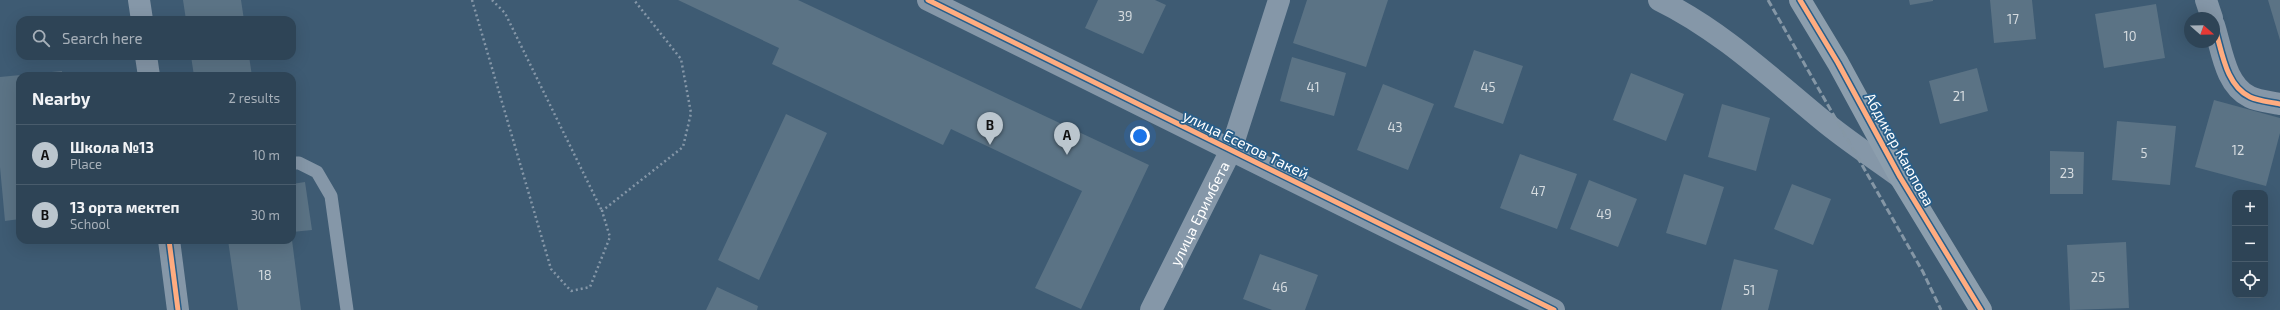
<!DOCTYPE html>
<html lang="en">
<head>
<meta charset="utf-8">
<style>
  body { margin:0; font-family:"Exo 2",sans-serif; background:#3a4e60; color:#f1f3f6 }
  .controls { position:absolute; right:12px; bottom:12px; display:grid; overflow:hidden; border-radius:8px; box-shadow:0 4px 16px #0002 }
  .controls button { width:36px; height:36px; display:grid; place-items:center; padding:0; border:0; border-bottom:1px solid #495c6c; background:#2e4456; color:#f1f3f6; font:20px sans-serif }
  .compass { position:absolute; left:2184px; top:12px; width:36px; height:36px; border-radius:50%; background:#2e4456; box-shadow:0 4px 16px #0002; rotate:110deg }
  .you { position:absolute; left:1140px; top:136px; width:14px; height:14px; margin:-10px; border:3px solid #fff; border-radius:50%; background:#1a73e8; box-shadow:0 0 0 6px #1a73e833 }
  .badge { display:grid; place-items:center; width:26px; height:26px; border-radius:50%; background:#bbc6ce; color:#111; font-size:13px; font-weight:700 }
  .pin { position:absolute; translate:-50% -33px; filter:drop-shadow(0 1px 2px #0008) }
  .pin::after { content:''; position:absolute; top:21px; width:14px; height:12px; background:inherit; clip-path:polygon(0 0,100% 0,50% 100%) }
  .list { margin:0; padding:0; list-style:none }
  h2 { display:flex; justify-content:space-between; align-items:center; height:52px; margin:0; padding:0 16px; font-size:17px }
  h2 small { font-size:13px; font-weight:400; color:#a7b0b9 }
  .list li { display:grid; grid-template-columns:26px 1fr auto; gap:12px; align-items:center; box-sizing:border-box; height:60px; padding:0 16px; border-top:1px solid #495c6c }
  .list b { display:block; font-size:15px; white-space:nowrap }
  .list p { margin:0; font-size:13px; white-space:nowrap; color:#a7b0b9 }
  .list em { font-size:13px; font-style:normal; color:#a7b0b9 }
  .icon { flex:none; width:22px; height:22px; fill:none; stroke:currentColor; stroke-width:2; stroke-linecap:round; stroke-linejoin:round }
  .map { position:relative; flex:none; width:2280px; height:310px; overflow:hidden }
  .search { position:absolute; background:#2e4456; box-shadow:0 4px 16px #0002; left:16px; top:16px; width:280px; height:44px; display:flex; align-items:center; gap:10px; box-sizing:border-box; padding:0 14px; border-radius:12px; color:#a7b0b9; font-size:15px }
  .panel { position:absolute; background:#2e4456; box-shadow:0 4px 16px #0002; left:16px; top:72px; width:280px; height:172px; border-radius:12px }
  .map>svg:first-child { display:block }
</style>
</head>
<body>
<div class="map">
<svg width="2280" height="310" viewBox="0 0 2280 310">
  <rect width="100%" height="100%" fill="#3e5b73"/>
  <path fill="#5b7385" d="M183,0H241L244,20H186Z
    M678,0H798L1149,165L1081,309L1035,288L1082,191L951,129L943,145L772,64L779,48Z
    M1098,0H1155L1166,5L1143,54L1085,28Z
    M1307,0H1388L1366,67L1293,43Z
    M1909,0H1933V1L1910,5Z
    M1990,0H2032L2036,39L1994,43Z
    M2268,0H2280V40Z
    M2156,4L2165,58L2104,68L2095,14Z
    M1474,50L1523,66L1503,124L1454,107Z
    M191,56H249L252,76H194Z
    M1292,57L1346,73L1334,116L1280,101Z
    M1977,68L1988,111L1940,124L1929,81Z
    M62,71V76H20V219L5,221L0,167V77Z
    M1631,73L1684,94L1666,141L1613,120Z
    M1383,84L1434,104L1408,170L1357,150Z
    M2214,100L2280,118V133L2266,186L2195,167Z
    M1722,104L1770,118L1756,171L1708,157Z
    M786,114L827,133L759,280L718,260Z
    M2117,121L2176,126L2170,185L2112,180Z
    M2050,151L2084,152L2083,194H2050Z
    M1520,154L1577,174L1557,229L1500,208Z
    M1684,174L1724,187L1706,245L1666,233Z
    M1589,180L1637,199L1618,247L1570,229Z
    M305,182L312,230L292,232V184Z
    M1792,184L1831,199L1813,245L1774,229Z
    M228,240H292L301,310H238Z
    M2126,242L2129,308L2070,310L2067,245Z
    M1260,254L1318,275L1305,310H1272L1243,299Z
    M1734,259L1778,270L1768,310H1721Z
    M717,287L758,306L757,310H706Z"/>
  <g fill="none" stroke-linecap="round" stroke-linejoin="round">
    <path stroke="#8597a8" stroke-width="2.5" stroke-dasharray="2 3" stroke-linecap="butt" d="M472,0L551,269L571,291L590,287L610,237L602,211L683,147L691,113L681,59L634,0
      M492,0L505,13L602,211"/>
    <path stroke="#8597a8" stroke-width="13" d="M292,163H299L317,172L331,196L347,310"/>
    <g stroke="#8597a8" stroke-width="22">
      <path d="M139,0L142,20"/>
      <path d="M928,0L1554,310"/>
      <path d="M1659,0C1719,29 1770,77 1821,119C1846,140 1874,158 1900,177"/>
      <path d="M2206,0L2212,18"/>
      <path d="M2214,25C2222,50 2225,85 2250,97C2258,101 2271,102 2280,104"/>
      <path d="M146,56L149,76"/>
      <path d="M169,240L178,310"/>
      <path id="s1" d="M1151,310L1231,150L1279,0"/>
    </g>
    <path stroke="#8c9ead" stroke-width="22" d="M1800,0L1838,63L1900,177L1981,310"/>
    <path stroke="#8597a6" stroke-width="3" stroke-dasharray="7 3" stroke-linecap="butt" d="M1768,0L1923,272L1941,310"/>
    <defs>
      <path id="cycleway" d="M928,0L1554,310
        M1800,0L1838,63L1900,177L1981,310
        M2214,25C2222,50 2225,85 2250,97C2258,101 2271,102 2280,104
        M169,240L178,310"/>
    </defs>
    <use href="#cycleway" stroke="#285e89" stroke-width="8"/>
    <use href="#cycleway" stroke="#ffac80" stroke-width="5"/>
  </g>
  <g text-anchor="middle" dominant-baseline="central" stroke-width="3.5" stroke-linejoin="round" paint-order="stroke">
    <g font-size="13" fill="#d6dce0">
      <text x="1125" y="16">39</text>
      <text x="2013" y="19">17</text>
      <text x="2130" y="36">10</text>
      <text x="1313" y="87">41</text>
      <text x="1488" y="87">45</text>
      <text x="1959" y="96">21</text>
      <text x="1395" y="127">43</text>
      <text x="2238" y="150">12</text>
      <text x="2144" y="153">5</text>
      <text x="2067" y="173">23</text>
      <text x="1538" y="191">47</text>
      <text x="1604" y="214">49</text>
      <text x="265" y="275">18</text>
      <text x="2098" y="277">25</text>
      <text x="1280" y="287">46</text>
      <text x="1749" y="290">51</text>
    </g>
    <g font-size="15" fill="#fff" stroke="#285e89">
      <text transform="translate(1246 144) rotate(26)">улица Есетов Такей</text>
      <text transform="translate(1900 149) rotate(61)">Абдикер Каюпова</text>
      <text stroke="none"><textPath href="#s1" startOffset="108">улица Еримбета</textPath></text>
    </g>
  </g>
</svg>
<div class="controls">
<button>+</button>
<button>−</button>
<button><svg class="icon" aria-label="locate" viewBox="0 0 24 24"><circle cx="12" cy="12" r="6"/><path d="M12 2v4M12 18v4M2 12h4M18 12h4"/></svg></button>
</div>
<svg class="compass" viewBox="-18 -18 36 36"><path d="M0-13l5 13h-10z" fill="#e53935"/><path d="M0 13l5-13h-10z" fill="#a7b0b9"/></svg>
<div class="you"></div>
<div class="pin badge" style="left:1067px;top:155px">A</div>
<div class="pin badge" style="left:990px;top:145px">B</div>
<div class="search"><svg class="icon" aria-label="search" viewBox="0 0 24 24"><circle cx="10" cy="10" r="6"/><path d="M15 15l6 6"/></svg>Search here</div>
<section class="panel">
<h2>Nearby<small>2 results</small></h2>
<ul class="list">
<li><span class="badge">A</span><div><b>Школа №13</b><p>Place</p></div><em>10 m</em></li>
<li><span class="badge">B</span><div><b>13 орта мектеп</b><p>School</p></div><em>30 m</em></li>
</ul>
</section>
</div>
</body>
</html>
